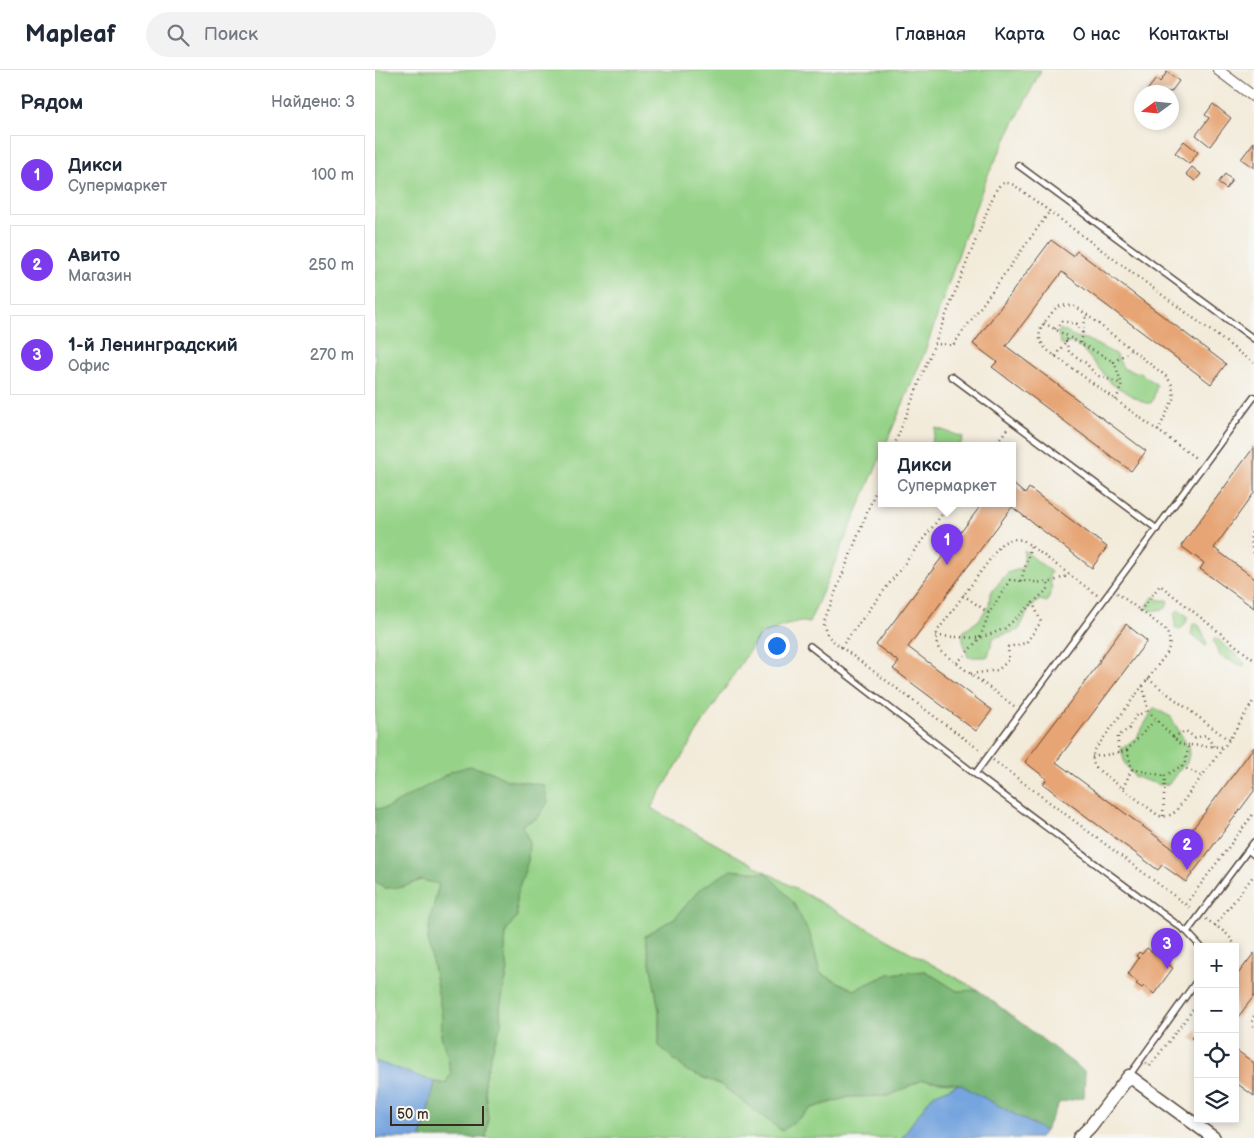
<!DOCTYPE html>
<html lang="ru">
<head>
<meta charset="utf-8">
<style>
  body { margin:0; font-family:"Balsamiq Sans",sans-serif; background:#f2f2f3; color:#1f2937 }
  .controls { position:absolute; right:15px; bottom:15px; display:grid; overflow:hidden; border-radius:0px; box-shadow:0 2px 8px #0003 }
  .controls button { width:45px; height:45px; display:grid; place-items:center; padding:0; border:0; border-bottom:1px solid #e0e1e3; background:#fff; color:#1f2937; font:25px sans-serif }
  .compass { position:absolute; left:759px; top:15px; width:45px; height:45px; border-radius:50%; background:#fff; box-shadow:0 2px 8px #0003; rotate:255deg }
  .scale { position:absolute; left:15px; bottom:12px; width:94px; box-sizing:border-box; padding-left:5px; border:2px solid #3b2a1e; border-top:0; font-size:14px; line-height:18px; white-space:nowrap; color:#3b2a1e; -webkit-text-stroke:4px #f6f6f2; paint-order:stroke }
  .you { position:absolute; left:401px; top:575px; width:18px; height:18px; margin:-12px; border:4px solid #fff; border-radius:50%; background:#1a73e8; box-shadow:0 0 0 8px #1a73e833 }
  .badge { display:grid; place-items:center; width:32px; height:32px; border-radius:50%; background:#7c3aed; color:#fff; font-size:16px; font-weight:700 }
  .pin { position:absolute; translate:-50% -41px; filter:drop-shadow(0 1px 2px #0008) }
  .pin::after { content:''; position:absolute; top:26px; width:18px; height:15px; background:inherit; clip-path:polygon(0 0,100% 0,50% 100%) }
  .popup { position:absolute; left:503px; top:372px; width:138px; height:65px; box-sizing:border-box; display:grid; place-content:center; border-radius:0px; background:#fff; filter:drop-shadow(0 1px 4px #0005); font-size:16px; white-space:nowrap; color:#747a83 }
  .popup b { font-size:19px; color:#1f2937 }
  .popup::after { content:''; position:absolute; left:50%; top:100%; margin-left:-10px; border:10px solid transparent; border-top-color:#fff }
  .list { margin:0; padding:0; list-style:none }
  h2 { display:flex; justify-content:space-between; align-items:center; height:65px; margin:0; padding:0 20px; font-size:21px }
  h2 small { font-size:16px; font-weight:400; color:#747a83 }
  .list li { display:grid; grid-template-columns:32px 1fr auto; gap:15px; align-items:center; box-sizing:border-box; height:80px; margin:0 10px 10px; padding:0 10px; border:1px solid #e0e1e3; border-radius:0px }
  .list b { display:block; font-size:19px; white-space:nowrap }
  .list p { margin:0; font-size:16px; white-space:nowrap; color:#747a83 }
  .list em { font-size:16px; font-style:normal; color:#747a83 }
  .icon { flex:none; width:28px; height:28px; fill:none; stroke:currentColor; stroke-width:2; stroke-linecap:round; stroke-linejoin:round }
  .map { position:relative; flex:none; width:879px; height:1068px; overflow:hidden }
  header { display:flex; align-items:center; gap:30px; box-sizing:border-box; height:70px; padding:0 25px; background:#fff; border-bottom:1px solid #e0e1e3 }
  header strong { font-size:24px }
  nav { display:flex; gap:28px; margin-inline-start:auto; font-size:18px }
  .search { width:350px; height:45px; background:#f2f2f3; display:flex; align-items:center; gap:12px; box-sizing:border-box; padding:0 18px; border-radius:28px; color:#747a83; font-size:19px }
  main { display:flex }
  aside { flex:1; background:#fff }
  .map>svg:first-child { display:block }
</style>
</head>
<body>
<header>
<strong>Mapleaf</strong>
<div class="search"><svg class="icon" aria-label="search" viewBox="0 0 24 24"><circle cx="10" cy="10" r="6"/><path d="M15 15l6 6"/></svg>Поиск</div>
<nav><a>Главная</a><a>Карта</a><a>О нас</a><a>Контакты</a></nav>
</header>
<main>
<aside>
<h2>Рядом<small>Найдено: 3</small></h2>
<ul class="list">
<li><span class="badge">1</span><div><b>Дикси</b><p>Супермаркет</p></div><em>100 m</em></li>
<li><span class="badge">2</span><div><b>Авито</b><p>Магазин</p></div><em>250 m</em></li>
<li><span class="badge">3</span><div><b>1-й Ленинградский</b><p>Офис</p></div><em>270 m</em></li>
</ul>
</aside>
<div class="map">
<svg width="879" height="1068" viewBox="0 0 879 1068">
  <rect width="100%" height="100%" fill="#f6f6f2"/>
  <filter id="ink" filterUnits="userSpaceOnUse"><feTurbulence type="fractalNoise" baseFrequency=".02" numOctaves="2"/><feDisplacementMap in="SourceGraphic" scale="10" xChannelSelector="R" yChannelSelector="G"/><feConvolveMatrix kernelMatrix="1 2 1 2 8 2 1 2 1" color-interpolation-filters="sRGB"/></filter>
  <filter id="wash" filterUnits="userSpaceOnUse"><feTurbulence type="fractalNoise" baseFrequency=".0096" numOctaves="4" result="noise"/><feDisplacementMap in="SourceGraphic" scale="20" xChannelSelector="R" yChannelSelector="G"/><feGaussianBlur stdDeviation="1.12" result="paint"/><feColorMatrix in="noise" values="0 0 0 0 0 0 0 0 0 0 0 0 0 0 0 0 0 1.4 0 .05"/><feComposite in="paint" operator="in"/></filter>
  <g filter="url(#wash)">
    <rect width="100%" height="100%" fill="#f3ebda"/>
    <path fill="#96d388" stroke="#687e53" d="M0,0H666L612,107L593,157L549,284L510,376H507V383L434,553L424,551L385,564L322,662L276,738L603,920L582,921L550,901L514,904L479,920L445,903L436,867L418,833L325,819L301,847L270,866L284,940V976L312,1001L346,1015L407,1061L437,1038L474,1027L514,1026L547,1010L584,1014L558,1025L539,1050L527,1068H111L113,1048L109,1011L119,974L126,955L125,937L133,900L130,881L131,861L142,846L141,827L153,791L154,772L147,755L163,748L169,715L132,710L114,701H77L61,711L12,738L0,739Z
      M685,259L701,267L711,269L740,284L749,299L766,303L782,315L778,330L776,333H770L737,314L709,281L698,273L686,274L683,264Z
      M561,358L588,367L585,376H555Z
      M649,480L676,502L674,506L677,519L672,532L665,530L654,539L644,560L618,568L613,586L610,587H593L588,571V562L604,550L614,535L615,524L632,503L647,498L649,495Z
      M778,527H781L783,530H792L793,531L791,538L789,539L776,541L772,536Z
      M805,540L812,546C813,551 808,559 803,560L800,557V543L802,541Z
      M818,553H822C827,559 830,567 832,575L831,576L817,565L816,564Z
      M839,568H842C850,578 862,583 870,594L869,596H866L845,586L838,570Z
      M779,638L796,647L815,680L812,693L803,701L794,714L785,715L760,707L750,694L746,679L762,667Z
      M46,810L64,814L55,850L53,869L64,928L67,947L66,966L72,985L76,1004L70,1014L60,1012L0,991V811L10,818L28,817Z"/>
    <path fill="#78b574" stroke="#5a7049" d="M95,696L114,701L132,710L169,715L173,732L163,748L147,755L154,772L153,791L141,827L142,846L131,861L130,881L133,900L125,937L126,955L119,974L109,1011L113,1048L111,1068H46L60,1012L70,1014L76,1004L72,985L66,966L67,947L64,928L53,869L55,850L64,814L46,810L28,817L10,818L0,811V739L12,738L61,711L77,701Z
      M356,800L392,803L418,832L436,867L445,903L479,920L514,904L550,901L582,921L603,920L710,1002L709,1027L684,1033L670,1061L584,1014L547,1010L514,1026L474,1027L437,1038L407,1061L346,1015L312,1001L284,976V940L270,866L301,847L325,819Z"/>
    <path fill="#75a4de" stroke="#58677e" d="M0,991L60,1012L46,1068H0Z
      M584,1014L670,1061L665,1068H527L539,1050L558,1025Z"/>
    <g id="blocks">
      <path fill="#e7a574" d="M792,2L804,11L796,22H771L781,9L785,12Z
        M838,34L856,48L835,76L821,65L834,48L830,45Z
        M809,71L823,82L814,94L800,83Z
        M879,72V98L866,89Z
        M817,97L826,104L820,111L811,104Z
        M850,104L857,110L851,119L843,113Z
        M676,170L698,186L702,181L851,294L836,314L687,202L631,276L771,381L756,401L617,297L622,292L598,274Z
        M879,377V423L839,478L879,508V538L825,499L829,493L806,476Z
        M637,413L650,424L654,418L732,477L717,498L637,437L533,577L617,640L601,661L518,599L524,592L501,575L607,434H637Z
        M751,554L772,571L681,692L801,781L879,677V721L811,812L787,795L783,800L668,714L672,709L650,692L725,592L724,591Z
        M772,878L798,898L779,924L769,916L767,918L761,914L763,912L753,904L764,888L761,886L764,882L767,884Z
        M879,883V926L860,951V908Z
        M823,958V973L816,968Z
        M860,979L879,993V1026L860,1012Z"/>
    </g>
  </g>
  <g filter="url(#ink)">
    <use href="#blocks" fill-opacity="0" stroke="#57473a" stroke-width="1"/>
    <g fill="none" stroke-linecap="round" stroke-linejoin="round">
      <defs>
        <path id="service" d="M643,95L879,269
          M576,306L782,459
          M879,327L600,704L812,862L873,780L879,785
          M435,576L600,704
          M873,780L879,772
          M812,862L826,877
          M754,1006L823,909"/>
        <path id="minor" d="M843,0L879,27"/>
        <path id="tertiary" d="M704,1068L715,1057L754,1006L839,1068"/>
      </defs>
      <use href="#service" stroke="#57473a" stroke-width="8"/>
      <use href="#minor" stroke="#57473a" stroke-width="12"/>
      <use href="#tertiary" stroke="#57473a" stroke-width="15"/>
      <path stroke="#57473a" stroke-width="2.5" stroke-dasharray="1 4" stroke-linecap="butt" d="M669,253L739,292
        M680,259L687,251L702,254L708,264
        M691,271L694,282L711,293L721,305L747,314
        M706,273L711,245
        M559,274L578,275L675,141
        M680,286L694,267
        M741,330L747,314L739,292L757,279
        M783,361L799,327L797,315L792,307L703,238C697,236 689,234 683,237C680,238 677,243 675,245C665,258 659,266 672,280L822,389
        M519,376L619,124C624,114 628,110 639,115L879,293
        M619,376L633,358
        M507,405L449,551C449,566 456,569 466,577L606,681
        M879,458C874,465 875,475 879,483
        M646,511L656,476
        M742,523L790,559C795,567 796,574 792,583L719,681C717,688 717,692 721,698L784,746C791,747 795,746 800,742L854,670L879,630
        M588,525L614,543L635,510L673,513
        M765,541L785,515L879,590
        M561,566L605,568L614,543
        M466,577L575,434
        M582,593L605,568L629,559L658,533
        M596,604L623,600L634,590L633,577L651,573L666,552L658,533L674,518L673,513L695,505
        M773,609L854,670
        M768,616L773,641L806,675H814
        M639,636L565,581C561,574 560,568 563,560L627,473L638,469L648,470L722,525
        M798,667L811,661L820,668L831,665L839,677
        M752,680L757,699L790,706
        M743,683V666L755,658L760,646L773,641
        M717,687L743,683L752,680L781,649
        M618,690L818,840
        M806,696L810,692L814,675L848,677
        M748,718L757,699
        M788,746L790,706L806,696L827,706
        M811,834L879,743
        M831,849C841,857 861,866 860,881
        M840,856L879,805
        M879,946L877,952L879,959
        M771,993L775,996L823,933"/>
      <use href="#service" stroke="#fff" stroke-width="5"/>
      <use href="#minor" stroke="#fff" stroke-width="10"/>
      <use href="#tertiary" stroke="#fff" stroke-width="12"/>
    </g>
  </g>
</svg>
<div class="controls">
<button>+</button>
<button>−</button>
<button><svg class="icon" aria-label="locate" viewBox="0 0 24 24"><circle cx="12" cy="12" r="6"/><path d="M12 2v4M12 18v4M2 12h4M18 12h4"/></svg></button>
<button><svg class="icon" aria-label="layers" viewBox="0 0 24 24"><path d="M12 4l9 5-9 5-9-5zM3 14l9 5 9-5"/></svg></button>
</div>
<svg class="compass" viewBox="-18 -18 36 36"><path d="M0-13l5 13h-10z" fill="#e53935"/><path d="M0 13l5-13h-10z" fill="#747a83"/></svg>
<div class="scale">50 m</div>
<div class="you"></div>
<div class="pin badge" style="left:572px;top:495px">1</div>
<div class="popup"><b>Дикси</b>Супермаркет</div>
<div class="pin badge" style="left:812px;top:800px">2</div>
<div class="pin badge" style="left:792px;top:899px">3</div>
</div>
</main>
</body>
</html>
